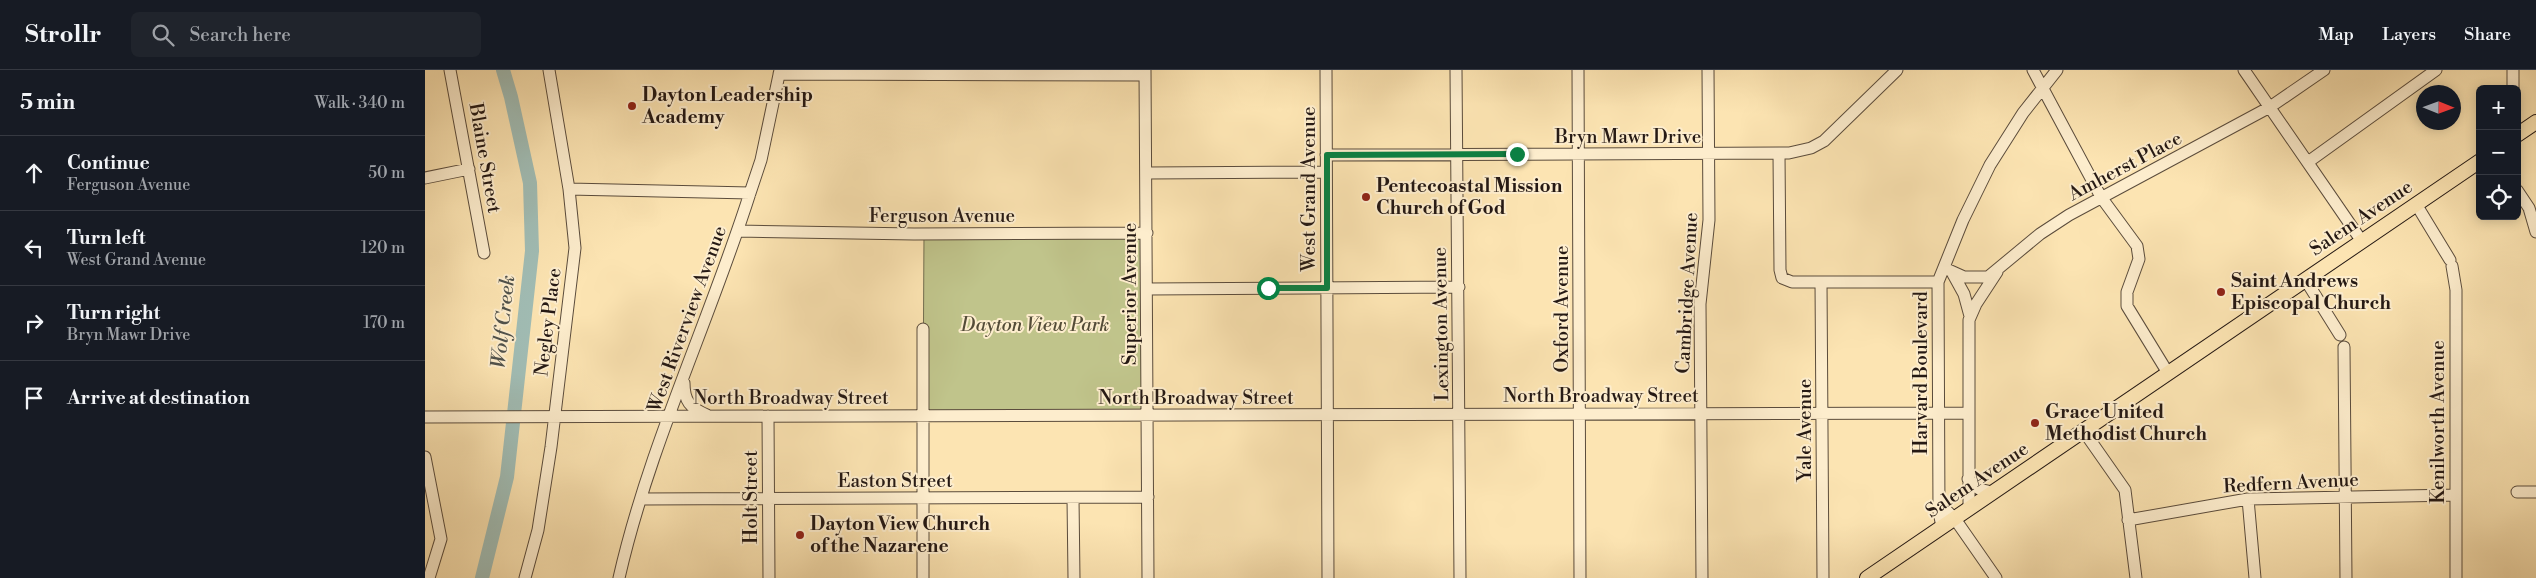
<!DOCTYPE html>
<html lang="en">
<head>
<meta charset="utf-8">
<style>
  body { margin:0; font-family:"Libre Bodoni",serif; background:#20242c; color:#f1f3f6 }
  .controls { position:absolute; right:15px; top:15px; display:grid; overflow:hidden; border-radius:8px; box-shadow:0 2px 12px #0003 }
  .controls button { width:45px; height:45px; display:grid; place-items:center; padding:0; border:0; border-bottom:1px solid #363941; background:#171b24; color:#f1f3f6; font:25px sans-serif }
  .compass { position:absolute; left:1991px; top:15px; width:45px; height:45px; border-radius:50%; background:#171b24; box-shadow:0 2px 12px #0003; rotate:91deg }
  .stop { position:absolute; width:15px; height:15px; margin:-11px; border:4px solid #0b8043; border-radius:50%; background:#fff }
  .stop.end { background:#0b8043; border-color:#fff; box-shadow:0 1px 5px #0008 }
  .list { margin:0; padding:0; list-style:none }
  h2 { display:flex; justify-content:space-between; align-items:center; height:65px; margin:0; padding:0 20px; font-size:21px }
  h2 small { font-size:16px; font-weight:400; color:#9ea1a6 }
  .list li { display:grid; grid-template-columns:32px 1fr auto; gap:15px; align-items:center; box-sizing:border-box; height:75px; padding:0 20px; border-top:1px solid #363941 }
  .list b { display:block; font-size:19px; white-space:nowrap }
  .list p { margin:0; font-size:16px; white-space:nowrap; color:#9ea1a6 }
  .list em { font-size:16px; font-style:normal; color:#9ea1a6 }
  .icon { flex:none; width:28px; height:28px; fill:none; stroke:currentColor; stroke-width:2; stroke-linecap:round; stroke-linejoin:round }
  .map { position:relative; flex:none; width:2111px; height:508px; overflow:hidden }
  header { display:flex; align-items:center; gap:30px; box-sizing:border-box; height:70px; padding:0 25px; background:#171b24; border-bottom:1px solid #363941 }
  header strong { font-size:24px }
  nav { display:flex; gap:28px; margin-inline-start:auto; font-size:18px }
  .search { width:350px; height:45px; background:#20242c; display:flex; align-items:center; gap:12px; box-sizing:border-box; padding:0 18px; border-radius:8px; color:#9ea1a6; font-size:19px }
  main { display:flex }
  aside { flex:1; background:#171b24 }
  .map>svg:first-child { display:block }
</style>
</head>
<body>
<header>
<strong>Strollr</strong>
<div class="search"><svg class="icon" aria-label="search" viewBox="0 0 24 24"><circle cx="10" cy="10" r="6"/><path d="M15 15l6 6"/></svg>Search here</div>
<nav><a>Map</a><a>Layers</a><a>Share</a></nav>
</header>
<main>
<aside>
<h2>5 min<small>Walk · 340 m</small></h2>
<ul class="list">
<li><svg class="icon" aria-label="ahead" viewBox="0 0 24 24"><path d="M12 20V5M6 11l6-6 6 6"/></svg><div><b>Continue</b><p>Ferguson Avenue</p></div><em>50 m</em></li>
<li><svg class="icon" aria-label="left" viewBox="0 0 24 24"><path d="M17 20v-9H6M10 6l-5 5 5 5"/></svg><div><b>Turn left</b><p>West Grand Avenue</p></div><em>120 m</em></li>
<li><svg class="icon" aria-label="right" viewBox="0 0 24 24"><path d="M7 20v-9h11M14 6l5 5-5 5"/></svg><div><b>Turn right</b><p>Bryn Mawr Drive</p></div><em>170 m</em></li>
<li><svg class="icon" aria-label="arrive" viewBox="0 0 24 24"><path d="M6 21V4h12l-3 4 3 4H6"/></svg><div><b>Arrive at destination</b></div></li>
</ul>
</aside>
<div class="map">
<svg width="2111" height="508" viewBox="0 0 2111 508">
  <rect width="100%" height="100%" fill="#fce4b2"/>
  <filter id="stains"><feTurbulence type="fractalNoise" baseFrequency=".004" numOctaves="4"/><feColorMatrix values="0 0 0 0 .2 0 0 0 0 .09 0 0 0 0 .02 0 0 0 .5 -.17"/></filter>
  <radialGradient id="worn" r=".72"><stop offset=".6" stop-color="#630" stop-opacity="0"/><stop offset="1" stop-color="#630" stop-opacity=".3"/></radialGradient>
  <path fill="#c0c48b" stroke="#726e50" d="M499,163H722V346L498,345Z"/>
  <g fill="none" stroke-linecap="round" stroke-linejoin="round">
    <path stroke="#a1bdb5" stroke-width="14" d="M57,508L82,407L107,181L105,113L86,27L78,0"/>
    <defs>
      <path id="minor" d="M25,0L59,183
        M720,0L723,508
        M901,0L903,508
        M1031,0L1035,508
        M1153,0L1155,508
        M1608,0L1676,127L1712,176L1714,189L1702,222V236L1743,303
        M1819,0L1936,170
        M354,4L720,5
        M2088,19V0
        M1354,84L1355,200L1357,208L1367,212H1513
        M901,85L1364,83L1386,78L1399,71L1472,0
        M1883,92L2011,0
        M722,103L901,102
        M0,108L44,99
        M144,119L325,123
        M2092,120L2104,138L2111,162
        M1991,134L2025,190
        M313,161L489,164L722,163
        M2027,196L2031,220V508
        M1519,198L1539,207H1563L1615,164L1644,145L1845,37L1899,0
        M1528,204L1539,224L1545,246
        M1880,209L1915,265
        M1396,212L1398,508
        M723,219L1034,217
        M1919,277L1921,508
        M259,313C259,331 265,338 282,345
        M343,346L344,508
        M0,347L1543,343
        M1658,360L1700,420L1711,508
        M0,387L16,469L4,508
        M1543,409L1554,419L1567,422
        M2092,422H2111
        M648,428L649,508
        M216,429L723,427
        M1823,429L1830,508
        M1514,433L1530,449L1571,508
        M1544,439V250L1551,234L1572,202
        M1703,450L1823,429L2031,425
        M1517,457L1514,442L1513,212L1538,150L1565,95L1598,43L1632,0
        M100,508L113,460L126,377L150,178L144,119L124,0
        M194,508C224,376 284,252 325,123L336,90L355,0
        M498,508V259
        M1277,508L1275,234L1284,150L1283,0"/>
      <path id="major" d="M2092,65L2111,52
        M1442,508L2055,91"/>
    </defs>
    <use href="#minor" stroke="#5b4c3c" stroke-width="13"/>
    <use href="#major" stroke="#251914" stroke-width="16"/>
    <use href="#minor" stroke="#fdedcd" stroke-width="11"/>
    <use href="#major" stroke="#fce4b2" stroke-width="14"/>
  </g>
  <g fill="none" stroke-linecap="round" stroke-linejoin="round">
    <path stroke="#0b8043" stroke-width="6" d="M843,218H902V85L1092,84"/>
  </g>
  <g fill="#8f2418" stroke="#fdedcd" stroke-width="2">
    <circle cx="207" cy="36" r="5"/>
    <circle cx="941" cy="127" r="5"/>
    <circle cx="1796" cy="222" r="5"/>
    <circle cx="1610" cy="353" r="5"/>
    <circle cx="375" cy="465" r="5"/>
  </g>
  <g text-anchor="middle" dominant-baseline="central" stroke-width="4" stroke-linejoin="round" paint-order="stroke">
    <g font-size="19" font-weight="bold" fill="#251914" stroke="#fdedcd" text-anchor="start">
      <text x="217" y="25">Dayton Leadership<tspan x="217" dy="22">Academy</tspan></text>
      <text x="951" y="116">Pentecoastal Mission<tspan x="951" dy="22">Church of God</tspan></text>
      <text x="1806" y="211">Saint Andrews<tspan x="1806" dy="22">Episcopal Church</tspan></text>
      <text x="1620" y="342">Grace United<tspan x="1620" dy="22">Methodist Church</tspan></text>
      <text x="385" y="454">Dayton View Church<tspan x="385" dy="22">of the Nazarene</tspan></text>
    </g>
    <g font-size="19" fill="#251914" stroke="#fdedcd">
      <text x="1203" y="67">Bryn Mawr Drive</text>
      <text transform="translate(60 88) rotate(80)">Blaine Street</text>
      <text transform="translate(1700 96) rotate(-28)">Amherst Place</text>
      <text transform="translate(884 119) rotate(-90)">West Grand Avenue</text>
      <text x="517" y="146">Ferguson Avenue</text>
      <text transform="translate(1936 148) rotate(-34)">Salem Avenue</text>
      <text transform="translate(1262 223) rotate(-87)">Cambridge Avenue</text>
      <text transform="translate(705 224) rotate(-90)">Superior Avenue</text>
      <text transform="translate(1137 239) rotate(-90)">Oxford Avenue</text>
      <text transform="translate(262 249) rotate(-70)">West Riverview Avenue</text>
      <text transform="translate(123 252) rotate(-83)">Negley Place</text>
      <text transform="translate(1016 254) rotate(-91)">Lexington Avenue</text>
      <text transform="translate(1496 303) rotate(-90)">Harvard Boulevard</text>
      <text x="1176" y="326">North Broadway Street</text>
      <text x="366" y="328">North Broadway Street</text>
      <text x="771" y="328">North Broadway Street</text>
      <text transform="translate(2013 352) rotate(-90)">Kenilworth Avenue</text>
      <text transform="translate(1380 360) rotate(-90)">Yale Avenue</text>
      <text transform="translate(1552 410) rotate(-34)">Salem Avenue</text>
      <text x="470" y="411">Easton Street</text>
      <text transform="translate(1866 413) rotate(-3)">Redfern Avenue</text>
      <text transform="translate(326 427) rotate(-90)">Holt Street</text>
    </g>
    <g font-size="19" font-style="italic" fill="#544c38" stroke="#fdedcd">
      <text x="610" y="255">Dayton View Park</text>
    </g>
    <g font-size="20" font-style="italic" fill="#50524c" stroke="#fdedcd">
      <text transform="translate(79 252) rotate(-84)">Wolf Creek</text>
    </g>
  </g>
  <rect width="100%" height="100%" filter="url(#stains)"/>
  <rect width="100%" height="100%" fill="url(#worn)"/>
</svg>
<div class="controls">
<button>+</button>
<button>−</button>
<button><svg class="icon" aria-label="locate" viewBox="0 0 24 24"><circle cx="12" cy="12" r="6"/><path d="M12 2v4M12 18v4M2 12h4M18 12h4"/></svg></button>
</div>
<svg class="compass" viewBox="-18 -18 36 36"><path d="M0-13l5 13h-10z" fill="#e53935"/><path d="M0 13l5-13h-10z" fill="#9ea1a6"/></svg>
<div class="stop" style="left:843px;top:218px"></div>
<div class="stop end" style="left:1092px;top:84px"></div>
</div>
</main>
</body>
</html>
